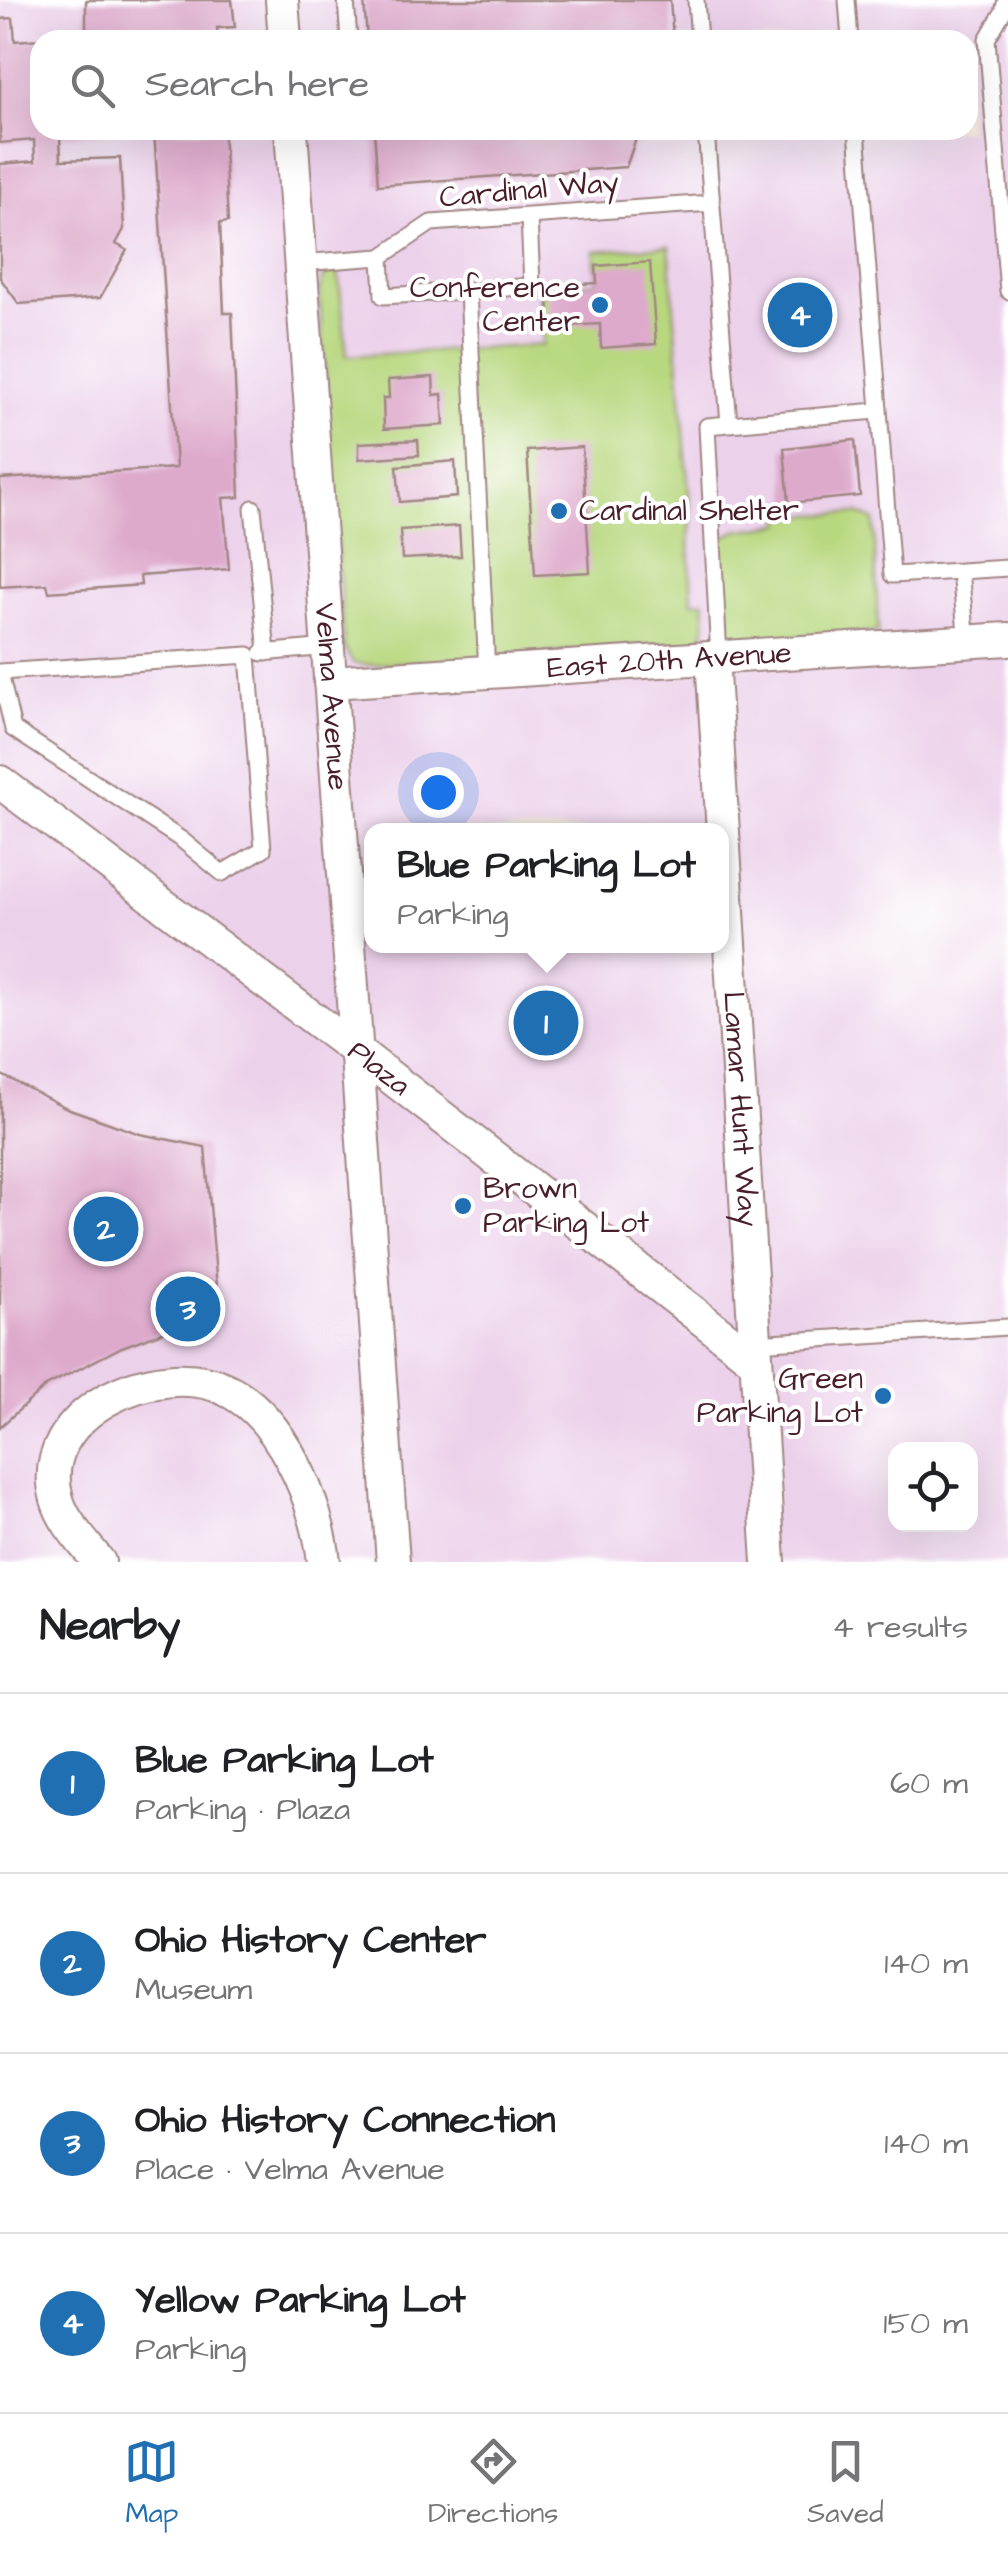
<!DOCTYPE html>
<html lang="en">
<head>
<meta charset="utf-8">
<style>
  body { margin:0; font-family:"Architects Daughter",sans-serif; background:#f6f6f6; color:#202124 }
  .controls { position:absolute; right:30px; bottom:30px; display:grid; overflow:hidden; border-radius:20px; box-shadow:0 10px 40px #0002 }
  .controls button { width:90px; height:90px; display:grid; place-items:center; padding:0; border:0; border-bottom:2px solid #e0e0e0; background:#fff; color:#202124; font:50px sans-serif }
  .you { position:absolute; left:438px; top:792px; width:35px; height:35px; margin:-25px; border:8px solid #fff; border-radius:50%; background:#1a73e8; box-shadow:0 0 0 15px #1a73e833 }
  .badge { display:grid; place-items:center; width:65px; height:65px; border-radius:50%; background:#1f6fb2; color:#fff; font-size:32px; font-weight:700 }
  .pin { position:absolute; translate:-50% -50%; border:5px solid #fff; box-shadow:0 2px 10px #0006 }
  .popup { position:absolute; left:364px; top:823px; width:365px; height:130px; box-sizing:border-box; display:grid; place-content:center; border-radius:20px; background:#fff; filter:drop-shadow(0 2px 8px #0005); font-size:32px; white-space:nowrap; color:#757577 }
  .popup b { font-size:38px; color:#202124 }
  .popup::after { content:''; position:absolute; left:50%; top:100%; margin-left:-20px; border:20px solid transparent; border-top-color:#fff }
  .list { margin:0; padding:0; list-style:none }
  h2 { display:flex; justify-content:space-between; align-items:center; height:130px; margin:0; padding:0 40px; font-size:42px }
  h2 small { font-size:32px; font-weight:400; color:#757577 }
  .list li { display:grid; grid-template-columns:65px 1fr auto; gap:30px; align-items:center; box-sizing:border-box; height:180px; padding:0 40px; border-top:2px solid #e0e0e0 }
  .list b { display:block; font-size:38px; white-space:nowrap }
  .list p { margin:0; font-size:32px; white-space:nowrap; color:#757577 }
  .list em { font-size:32px; font-style:normal; color:#757577 }
  .icon { flex:none; width:55px; height:55px; fill:none; stroke:currentColor; stroke-width:2; stroke-linecap:round; stroke-linejoin:round }
  .map { position:relative; flex:none; width:1008px; height:1562px; overflow:hidden }
  .search { position:absolute; background:#fff; box-shadow:0 10px 40px #0002; left:30px; right:30px; top:30px; height:110px; display:flex; align-items:center; gap:25px; box-sizing:border-box; padding:0 35px; border-radius:30px; color:#757577; font-size:38px }
  .sheet { height:850px; background:#fff }
  nav { display:flex; justify-content:space-around; align-items:center; box-sizing:border-box; height:140px; border-top:2px solid #e0e0e0; background:#fff; font-size:28px; color:#757577 }
  nav a { display:grid; justify-items:center; gap:5px }
  nav .on { color:#1f6fb2 }
  .map>svg:first-child { display:block }
</style>
</head>
<body>
<div class="map">
<svg width="1008" height="1562" viewBox="0 0 1008 1562">
  <rect width="100%" height="100%" fill="#fff"/>
  <filter id="ink" filterUnits="userSpaceOnUse"><feTurbulence type="fractalNoise" baseFrequency=".01" numOctaves="2"/><feDisplacementMap in="SourceGraphic" scale="20" xChannelSelector="R" yChannelSelector="G"/><feConvolveMatrix kernelMatrix="1 2 1 2 8 2 1 2 1" color-interpolation-filters="sRGB"/></filter>
  <filter id="wash" filterUnits="userSpaceOnUse"><feTurbulence type="fractalNoise" baseFrequency=".0048" numOctaves="4" result="noise"/><feDisplacementMap in="SourceGraphic" scale="40" xChannelSelector="R" yChannelSelector="G"/><feGaussianBlur stdDeviation="2.25" result="paint"/><feColorMatrix in="noise" values="0 0 0 0 0 0 0 0 0 0 0 0 0 0 0 0 0 1.4 0 .05"/><feComposite in="paint" operator="in"/></filter>
  <g filter="url(#wash)">
    <rect width="100%" height="100%" fill="#f8eddd"/>
    <path fill="#ecd1ea" fill-rule="evenodd" d="M0,0H1008V1562H0ZM40,40H968V130H40ZM371,830H721V946H371ZM896,1450H970V1524H896Z"/>
    <path fill="#b8d87f" stroke="#817c55" stroke-width="2.5" d="M669,246L691,518L689,540L692,602L704,601C705,616 709,632 697,643L368,665L353,663L344,647L319,290L324,276L338,269L347,356L543,345L539,286L597,283L594,251Z
      M858,513L874,520L878,632L724,641L719,540L736,531L782,524V516Z"/>
    <g id="blocks">
      <path fill="#deaacc" d="M86,0H232L235,27L217,28L218,40H64V37L86,35Z
        M364,0H670L673,38L367,40Z
        M13,18L15,41L40,39V130H100V133L60,136L61,160L120,158L124,229L116,244L127,250L100,298L19,304L0,278V164L35,161L34,140L0,143V19Z
        M154,130H223L228,222L220,223L224,313H232L240,497L223,498L229,569L140,576L141,585L49,592L47,584L0,587V479L176,468Z
        M374,130H639L626,167L378,185Z
        M650,262L656,344L601,348L600,324L550,327L547,286L597,283L596,266Z
        M433,377L434,395L442,394L444,425L384,429L383,398H389L388,380Z
        M418,440L419,455L359,459V443Z
        M855,440L860,496L789,503L784,448Z
        M582,447L590,572L535,575L527,451Z
        M455,461L457,497L400,502L397,466Z
        M459,526L461,556L402,559L400,530Z
        M0,1074L67,1108L140,1134L205,1147L219,1311L122,1347L46,1386L0,1427Z"/>
    </g>
  </g>
  <g filter="url(#ink)">
    <use href="#blocks" fill-opacity="0" stroke="#a18684" stroke-width="2.5"/>
    <g fill="none" stroke-linecap="round" stroke-linejoin="round">
      <defs>
        <path id="service" d="M346,0L349,40
          M696,0L699,40
          M847,0L850,40
          M1006,0L1003,12L987,39L1008,291
          M706,130L729,424L877,411
          M857,130L892,575L960,571L967,642
          M381,257L383,296L468,291L487,672
          M300,263L381,257L431,223L712,203
          M468,291L532,286L529,216
          M253,508L267,653
          M960,571L1008,568
          M262,653L328,647
          M719,658L707,426L729,424
          M0,672L248,655L263,849L222,873L182,840L13,729L0,673
          M755,1343L1008,1327"/>
        <g id="minor">
          <path d="M282,0L285,40"/>
          <path id="s1" d="M291,130L393,1562"/>
          <path id="s2" d="M712,658L769,1562"/>
          <path id="s3" d="M330,682L1008,639"/>
          <path id="s4" d="M0,782L358,1052L756,1361"/>
          <path d="M99,1562C85,1544 63,1522 57,1499C32,1413 158,1357 225,1389C282,1415 318,1504 324,1562"/>
        </g>
      </defs>
      <use href="#service" stroke="#a18684" stroke-width="19"/>
      <use href="#minor" stroke="#a18684" stroke-width="36"/>
      <use href="#service" stroke="#fff" stroke-width="15"/>
      <use href="#minor" stroke="#fff" stroke-width="32"/>
    </g>
  </g>
  <g fill="#1f6fb2" stroke="#fff" stroke-width="4">
    <circle cx="600" cy="305" r="10"/>
    <circle cx="559" cy="511" r="10"/>
    <circle cx="463" cy="1206" r="10"/>
    <circle cx="883" cy="1396" r="10"/>
  </g>
  <g text-anchor="middle" dominant-baseline="central" stroke-width="8" stroke-linejoin="round" paint-order="stroke">
    <g font-size="30" fill="#4a1f2b" stroke="#fff">
      <text transform="translate(529 190) rotate(-5)">Cardinal Way</text>
      <text stroke="none"><textPath href="#s3" startOffset="340">East 20th Avenue</textPath></text>
      <text stroke="none"><textPath href="#s1" startOffset="568">Velma Avenue</textPath></text>
      <text stroke="none"><textPath href="#s4" startOffset="475">Plaza</textPath></text>
      <text stroke="none"><textPath href="#s2" startOffset="452">Lamar Hunt Way</textPath></text>
    </g>
    <g font-size="30" fill="#4a1f2b" stroke="#fff" text-anchor="end">
      <text x="580" y="288">Conference<tspan x="580" dy="34">Center</tspan></text>
      <text x="579" y="511" text-anchor="start">Cardinal Shelter</text>
      <text x="483" y="1189" text-anchor="start">Brown<tspan x="483" dy="34">Parking Lot</tspan></text>
      <text x="863" y="1379">Green<tspan x="863" dy="34">Parking Lot</tspan></text>
    </g>
  </g>
</svg>
<div class="controls">
<button><svg class="icon" aria-label="locate" viewBox="0 0 24 24"><circle cx="12" cy="12" r="6"/><path d="M12 2v4M12 18v4M2 12h4M18 12h4"/></svg></button>
</div>
<div class="you"></div>
<div class="pin badge" style="left:546px;top:1023px">1</div>
<div class="popup"><b>Blue Parking Lot</b>Parking</div>
<div class="pin badge" style="left:106px;top:1229px">2</div>
<div class="pin badge" style="left:188px;top:1309px">3</div>
<div class="pin badge" style="left:800px;top:315px">4</div>
<div class="search"><svg class="icon" aria-label="search" viewBox="0 0 24 24"><circle cx="10" cy="10" r="6"/><path d="M15 15l6 6"/></svg>Search here</div>
</div>
<section class="sheet">
<h2>Nearby<small>4 results</small></h2>
<ul class="list">
<li><span class="badge">1</span><div><b>Blue Parking Lot</b><p>Parking · Plaza</p></div><em>60 m</em></li>
<li><span class="badge">2</span><div><b>Ohio History Center</b><p>Museum</p></div><em>140 m</em></li>
<li><span class="badge">3</span><div><b>Ohio History Connection</b><p>Place · Velma Avenue</p></div><em>140 m</em></li>
<li><span class="badge">4</span><div><b>Yellow Parking Lot</b><p>Parking</p></div><em>150 m</em></li>
</ul>
</section>
<nav>
<a class="on"><svg class="icon" aria-label="map" viewBox="0 0 24 24"><path d="M3 6l6-2 6 2 6-2v14l-6 2-6-2-6 2zM9 4v14M15 6v14"/></svg>Map</a>
<a><svg class="icon" aria-label="directions" viewBox="0 0 24 24"><path d="M12 3l9 9-9 9-9-9zM9 14v-3h6M13 9l2 2-2 2"/></svg>Directions</a>
<a><svg class="icon" aria-label="saved" viewBox="0 0 24 24"><path d="M7 4h10v16l-5-4-5 4z"/></svg>Saved</a>
</nav>
</body>
</html>
